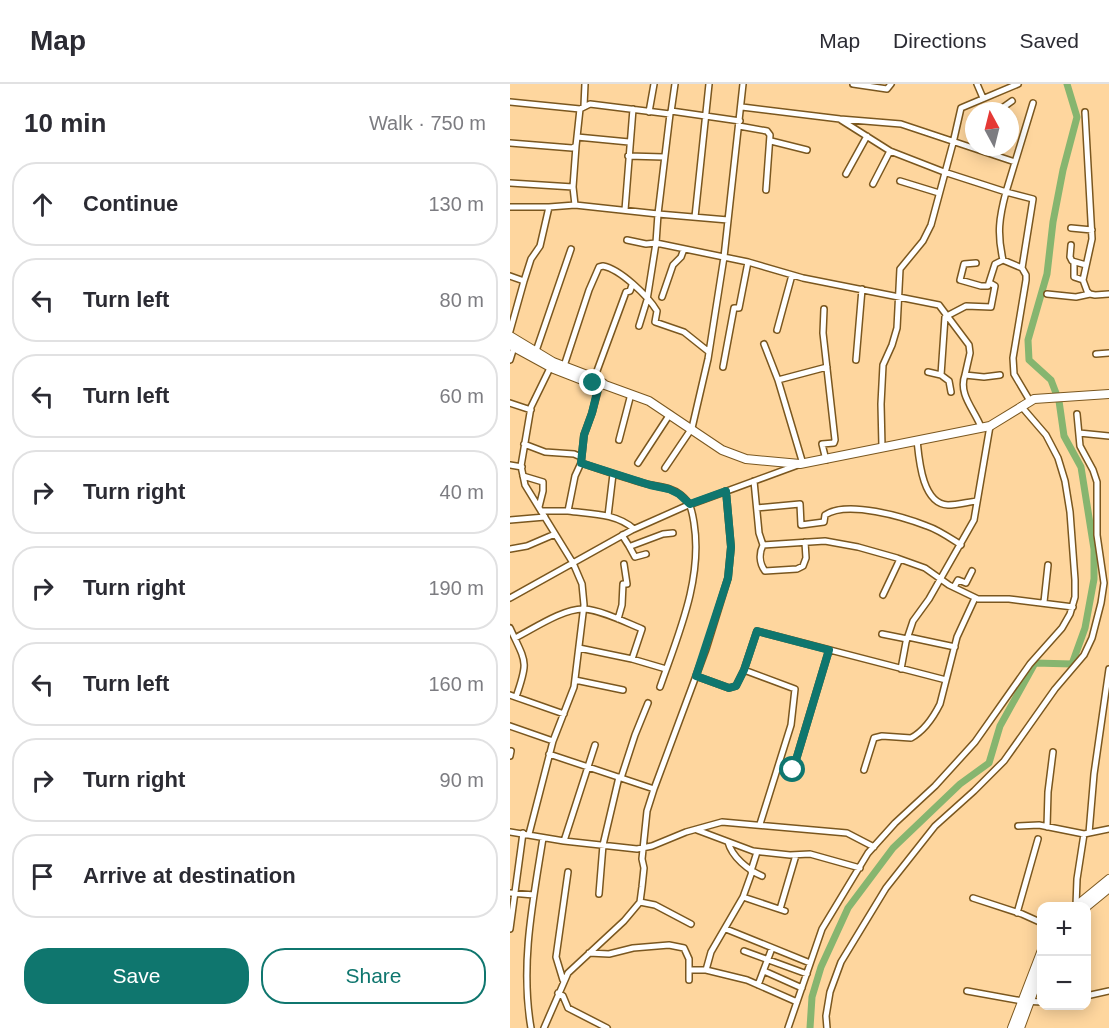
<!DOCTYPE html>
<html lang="en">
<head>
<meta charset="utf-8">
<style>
  body { margin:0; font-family:Arial,sans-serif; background:#f7f7f7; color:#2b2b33 }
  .controls { position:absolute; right:18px; bottom:18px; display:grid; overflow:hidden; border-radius:12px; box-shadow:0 3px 15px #0003 }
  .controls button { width:54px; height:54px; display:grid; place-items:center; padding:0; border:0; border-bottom:2px solid #e1e1e2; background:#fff; color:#2b2b33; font:30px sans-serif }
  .compass { position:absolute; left:455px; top:18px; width:54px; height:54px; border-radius:50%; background:#fff; box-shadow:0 3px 15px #0003; rotate:353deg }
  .stop { position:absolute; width:18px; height:18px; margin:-14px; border:4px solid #0f766e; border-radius:50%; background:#fff }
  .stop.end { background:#0f766e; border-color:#fff; box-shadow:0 2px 6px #0008 }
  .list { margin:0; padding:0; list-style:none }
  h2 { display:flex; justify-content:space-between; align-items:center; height:78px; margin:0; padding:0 24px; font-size:26px }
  h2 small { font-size:20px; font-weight:400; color:#7c7c81 }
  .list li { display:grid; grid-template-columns:39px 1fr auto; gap:18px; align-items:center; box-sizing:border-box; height:84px; margin:0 12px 12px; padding:0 12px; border:2px solid #e1e1e2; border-radius:24px }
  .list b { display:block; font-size:22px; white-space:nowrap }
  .list em { font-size:20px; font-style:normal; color:#7c7c81 }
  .actions { display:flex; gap:12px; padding:18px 24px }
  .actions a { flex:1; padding:14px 0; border:2px solid #0f766e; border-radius:24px; text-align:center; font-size:21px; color:#0f766e }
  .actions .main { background:#0f766e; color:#fff }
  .icon { flex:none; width:33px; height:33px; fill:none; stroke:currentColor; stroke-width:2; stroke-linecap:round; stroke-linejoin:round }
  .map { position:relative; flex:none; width:599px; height:944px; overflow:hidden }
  header { display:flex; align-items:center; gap:36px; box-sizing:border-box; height:84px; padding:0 30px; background:#fff; border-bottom:2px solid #e1e1e2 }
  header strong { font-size:28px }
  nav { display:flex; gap:33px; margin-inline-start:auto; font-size:21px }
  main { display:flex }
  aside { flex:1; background:#fff }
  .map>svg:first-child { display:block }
</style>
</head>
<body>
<header>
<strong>Map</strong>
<nav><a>Map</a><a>Directions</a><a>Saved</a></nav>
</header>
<main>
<aside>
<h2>10 min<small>Walk · 750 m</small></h2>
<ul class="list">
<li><svg class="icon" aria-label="ahead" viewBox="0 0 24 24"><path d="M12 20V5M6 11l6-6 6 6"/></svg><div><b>Continue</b></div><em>130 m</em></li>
<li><svg class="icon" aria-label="left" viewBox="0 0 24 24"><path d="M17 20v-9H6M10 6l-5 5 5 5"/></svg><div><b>Turn left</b></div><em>80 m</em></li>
<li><svg class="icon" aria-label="left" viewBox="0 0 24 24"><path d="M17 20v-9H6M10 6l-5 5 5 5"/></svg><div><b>Turn left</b></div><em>60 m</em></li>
<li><svg class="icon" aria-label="right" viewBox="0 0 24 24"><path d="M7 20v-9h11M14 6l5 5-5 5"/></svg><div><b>Turn right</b></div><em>40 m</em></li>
<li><svg class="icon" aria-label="right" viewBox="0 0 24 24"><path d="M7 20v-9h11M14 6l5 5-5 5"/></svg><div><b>Turn right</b></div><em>190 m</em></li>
<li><svg class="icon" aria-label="left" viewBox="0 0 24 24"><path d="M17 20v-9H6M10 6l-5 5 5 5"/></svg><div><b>Turn left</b></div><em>160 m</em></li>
<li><svg class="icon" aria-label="right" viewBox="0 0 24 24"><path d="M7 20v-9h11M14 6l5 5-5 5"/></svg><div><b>Turn right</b></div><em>90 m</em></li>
<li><svg class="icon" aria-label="arrive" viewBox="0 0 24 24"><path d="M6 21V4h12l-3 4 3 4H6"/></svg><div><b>Arrive at destination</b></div></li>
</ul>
<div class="actions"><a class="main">Save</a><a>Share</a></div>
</aside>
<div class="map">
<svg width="599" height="944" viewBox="0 0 599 944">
  <rect width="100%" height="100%" fill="#fed69e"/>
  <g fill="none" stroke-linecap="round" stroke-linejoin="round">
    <path stroke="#86b56f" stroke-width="7" d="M300,944L302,913L311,883L338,824L383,764L450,700L479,679L490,642L525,579L562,580L575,544L584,495V465L571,383L554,352L549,317L541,296L519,276L518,256L537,190L543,138L553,86L567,33L557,0"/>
    <defs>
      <path id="street" d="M343,0L377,5L381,0
        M467,0L473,14
        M0,18L70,25L80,20L160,30L148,130L65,121L63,103L0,99
        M74,22L75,0
        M232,23L330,35L391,40L505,78
        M161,27L230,37
        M488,27L502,17
        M139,28L144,0
        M161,28L165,0
        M575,28L582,155L573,196L577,207L580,210L585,211L599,210
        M331,36L380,67L434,88L496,108L523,19
        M229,42L257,47L260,51L256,106
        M67,53L119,58
        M261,57L297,66
        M0,59L62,64L66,62L70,25
        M118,72L154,73
        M336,90L357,52
        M390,97L429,109
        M363,100L380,67
        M63,103L66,62
        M0,123H39L65,121
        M115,126L123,25
        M185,133L199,0
        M218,136L148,130L146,159L238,178L293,194L429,221L459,261L460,269L455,291
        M561,144L582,146
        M117,156L136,160L146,159L137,216L129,242
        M561,161L560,173L562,177L576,181
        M466,179L454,180L450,196L471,202H478L485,180L493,176
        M564,179V193L573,196
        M512,184L493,176C487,150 489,134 496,108L523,115L512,184L516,191V196L503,274L504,290L520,317
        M0,192L14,197L0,247
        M14,197L21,175L30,162L39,123
        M537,210L566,213L580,210
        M152,213L163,181L171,173L174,165
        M314,225L313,249L325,356L324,359L312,360L316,376
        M267,246L282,191
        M254,260L268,296L293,380
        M26,267L61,165
        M586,270L599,269
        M0,276L4,263
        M346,276L352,205
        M54,282L79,206L89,183L93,182C110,185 138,212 147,227L145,238L174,248L199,268
        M213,283L224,224H229L238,178
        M418,288L431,291
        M84,295L116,208L120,207L122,201
        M268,296L317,283
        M441,308L439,297L431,291L435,233L456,222L481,223L485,202L480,199
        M0,319L21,326
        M471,343C464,325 448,310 455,291L474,293L490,291
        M569,349L599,352
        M109,356L121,310
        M407,356C409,375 412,420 438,421C447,421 458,418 467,417
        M14,360L35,368L64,370L71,373
        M372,363L371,320L373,281L382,261L387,244L390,185L413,157L421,141L443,59L451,24L508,0
        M71,379L74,351L82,329L90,299
        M128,379L160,330
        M0,381L12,383
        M155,384L182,344L198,275L214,173L233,0
        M13,392L33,398V407L29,423
        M244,397L249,449L253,461L315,457L348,463L387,474L415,484L439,501L468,515H499L563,523
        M247,424L290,420L291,441L314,438L315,431C337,416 394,433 417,442C429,446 440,454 451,461
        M31,427H58
        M98,432L103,390
        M0,436L35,433
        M124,445C106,429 81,430 58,427L65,392L71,379C93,386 115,394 137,400C149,403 161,403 171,411C181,419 182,427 184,439C193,495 168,551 150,603
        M112,451L119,462H121L153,450L163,449
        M253,461C249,469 249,479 255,487L287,485L293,482L296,474L295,458
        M119,462L125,473L136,470
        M0,465L17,462L45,450
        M444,503L448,496L456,499L462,487
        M373,511L390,475
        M0,514L122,446L176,422L288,381
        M534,518L538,481
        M108,535L112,521L113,500H117L114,480
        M0,544C16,579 19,576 6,613
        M372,550L397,555
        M398,553L445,563
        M5,554C23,545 54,524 74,525C91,526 115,538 132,545L122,575L69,564
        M122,575L156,585
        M391,585L396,558L403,537L419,515L464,436L480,342
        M234,586L285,605L281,641L250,740
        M186,592L219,604L226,602L234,586L247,547L436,596
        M65,596L113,606
        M0,611L54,630
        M0,642L43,657
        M39,670L144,705L137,727L132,775L134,784L132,803L130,818
        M0,672L1,667
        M283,686L319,566
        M354,686L364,654L372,652L401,654C414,647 424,632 430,620L447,553L465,514
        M111,694L125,651L138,619
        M144,705L196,565L218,494L221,463L216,407
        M508,742L529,741L574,750L599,745
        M537,743L538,708L543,668
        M187,746L243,767L280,771L300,770L350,784
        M0,748L54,757L127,765L142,762L176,748L212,738L337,749L364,763
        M579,749L584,690L599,585
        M19,750L43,657L64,603L74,521L72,500L63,479L15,401L11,382L21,323L42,280
        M54,757L85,661
        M218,758C222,773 238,786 252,792
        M241,787L247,768
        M242,788L233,813L275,827
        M0,809L24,811
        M89,810L93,761L109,693
        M233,813L201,868L196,886L237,896L287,918
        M463,814L512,830L532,839
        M566,822L567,795L574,750
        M270,825L286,771
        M507,829L528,755
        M0,845L13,749
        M216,845L300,879
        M234,867L297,890
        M79,869L99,870L123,864L159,861L174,864L179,875V896
        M179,886H196
        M254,887L292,904
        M53,896L46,873L58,788
        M248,901L262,864
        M457,907L512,917L532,918
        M48,909L53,912L58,924L97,944
        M576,912L599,907
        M21,944C10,880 23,817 33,754
        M34,944L58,889L114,837L130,818L145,821L181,840
        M278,944L312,845L358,769L385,739L425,702L465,658L520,580L552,544L560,530L565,513V496L560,428L555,397L548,374L536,351L511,322
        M317,944L316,932L320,908L331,878L376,804L425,742L464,707L494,677L545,605L574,571L582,554L591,519L594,499L587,451V398L583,386L570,362L567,330"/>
      <path id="secondary" d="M0,252L43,278L85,294L94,300
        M0,261L44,285L80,299L95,301L139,317L212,366L236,375L290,380L480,342L524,315L599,310
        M566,822L599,795
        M576,823L599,804
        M502,944L532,866
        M510,944L532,884"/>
    </defs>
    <use href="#street" stroke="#7a571f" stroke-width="8"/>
    <use href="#secondary" stroke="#7a571f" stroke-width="10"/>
    <use href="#street" stroke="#fff" stroke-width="5"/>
    <use href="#secondary" stroke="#fff" stroke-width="8"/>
  </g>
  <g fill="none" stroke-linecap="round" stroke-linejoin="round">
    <path stroke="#0f766e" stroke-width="8" d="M83,299L89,300L82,329L74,351L71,379L140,401L159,405L169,410L180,420L216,407L221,463L218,494L186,592L219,604L226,602L234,586L247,547L319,566L283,686"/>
  </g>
</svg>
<div class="controls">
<button>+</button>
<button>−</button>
</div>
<svg class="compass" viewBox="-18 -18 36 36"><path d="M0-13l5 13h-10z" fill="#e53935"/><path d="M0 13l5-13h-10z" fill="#7c7c81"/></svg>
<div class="stop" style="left:283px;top:686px"></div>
<div class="stop end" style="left:83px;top:299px"></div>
</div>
</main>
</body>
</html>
